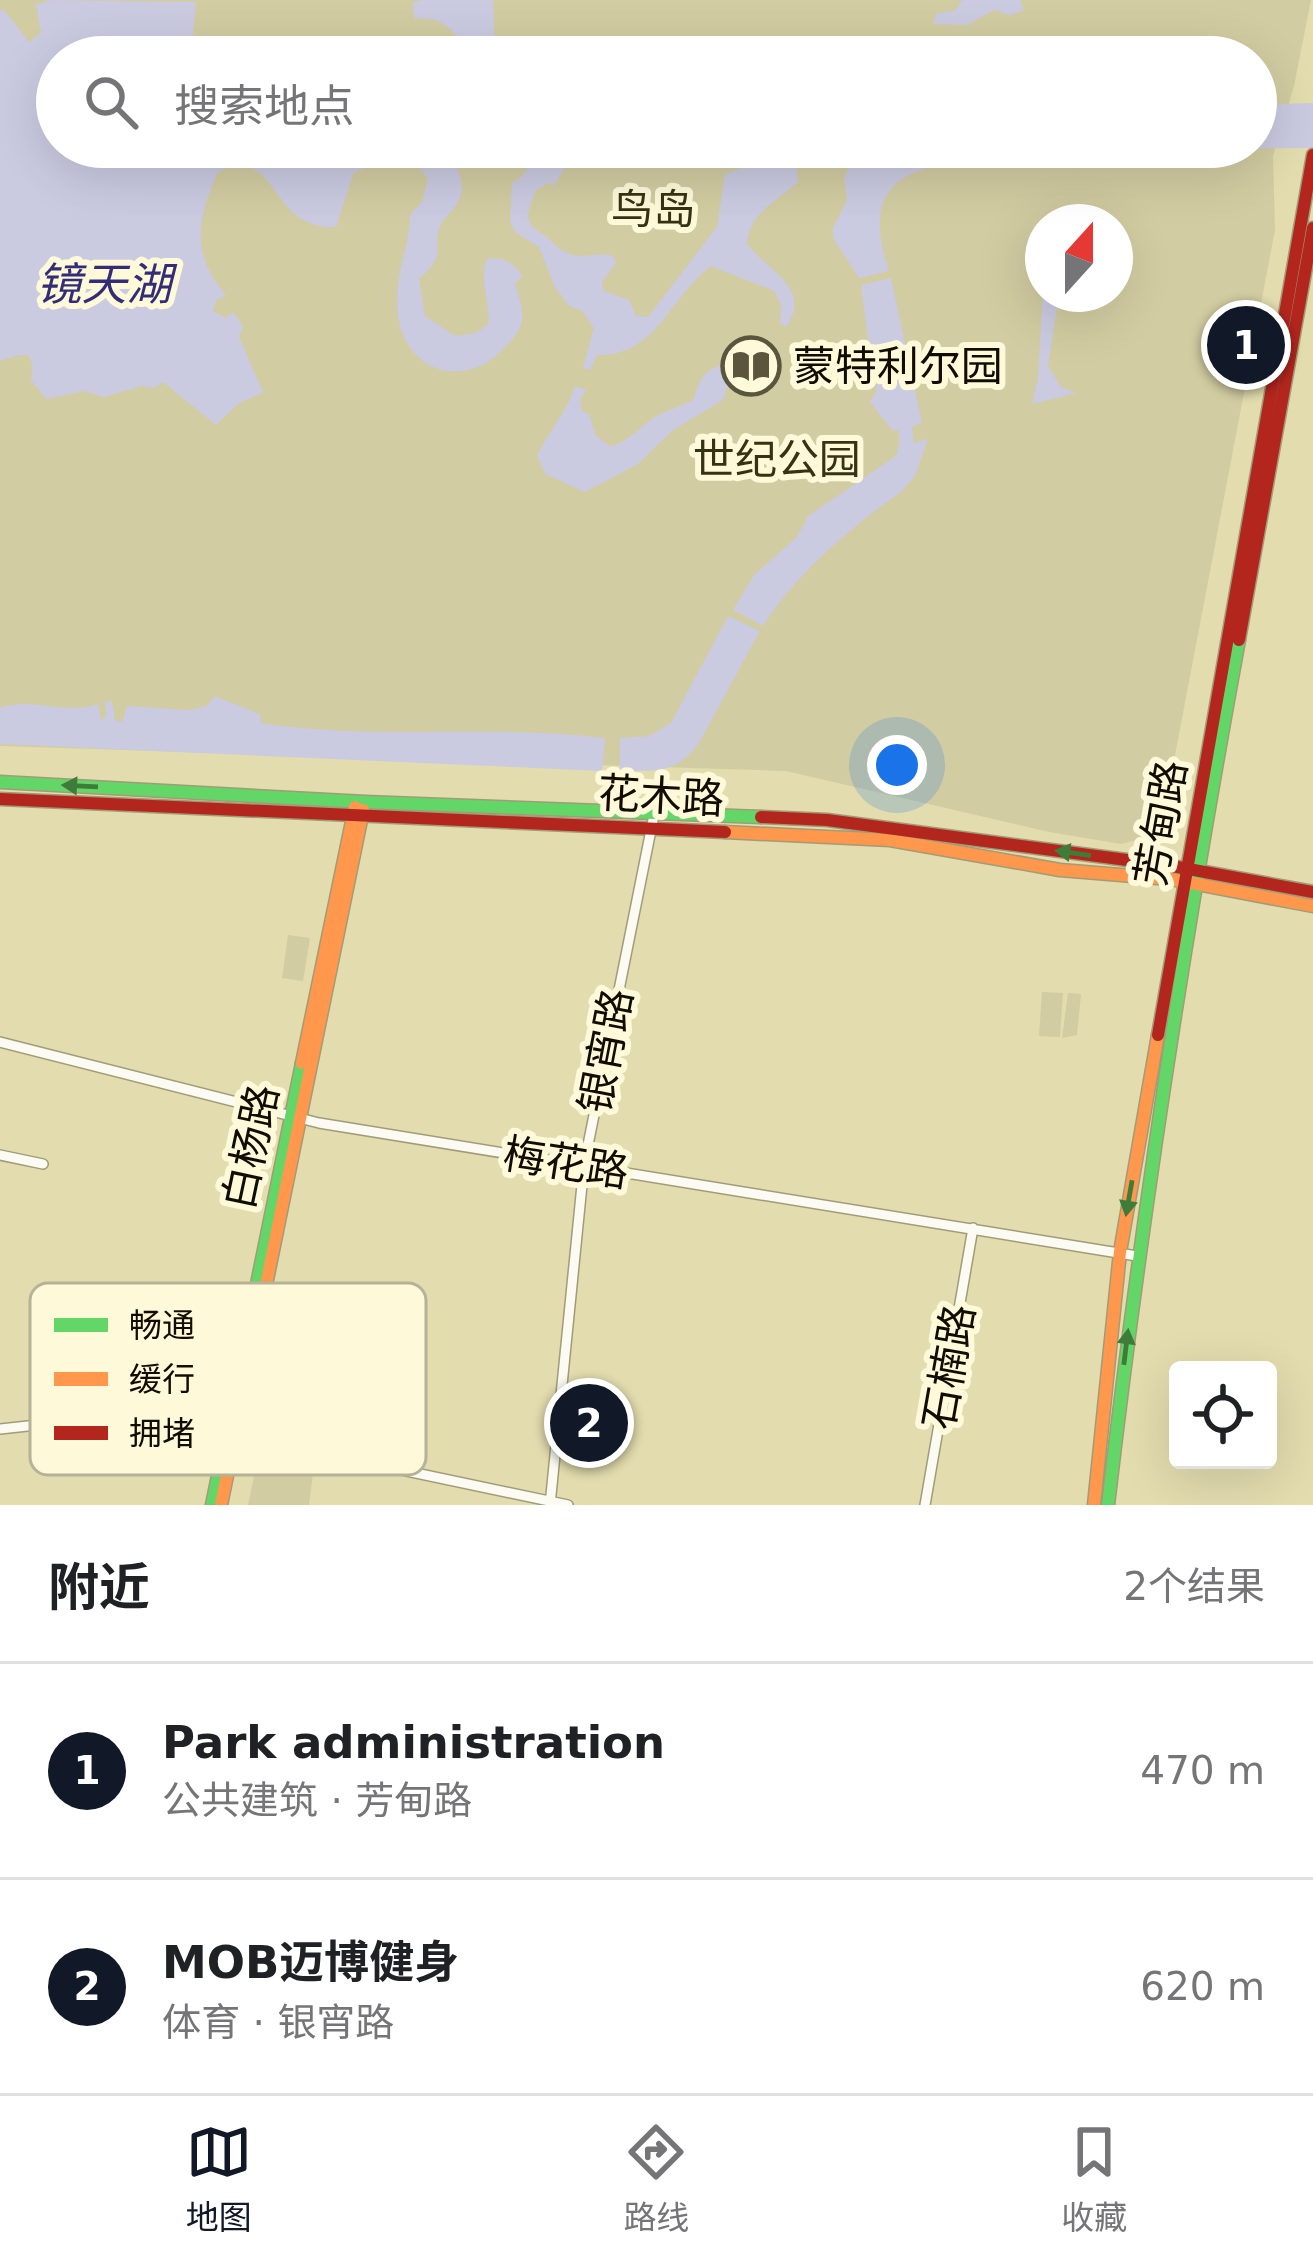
<!DOCTYPE html>
<html lang="zh">
<head>
<meta charset="utf-8">
<style>
  body { margin:0; font-family:"DejaVu Sans","Noto Sans SC",sans-serif; background:#f6f6f6; color:#202124 }
  .controls { position:absolute; right:36px; bottom:36px; display:grid; overflow:hidden; border-radius:12px; box-shadow:0 12px 48px #0002 }
  .controls button { width:108px; height:108px; display:grid; place-items:center; padding:0; border:0; border-bottom:3px solid #e0e0e0; background:#fff; color:#202124; font:60px sans-serif }
  .compass { position:absolute; left:1025px; top:204px; width:108px; height:108px; border-radius:50%; background:#fff; box-shadow:0 12px 48px #0002; rotate:21deg }
  .you { position:absolute; left:897px; top:765px; width:42px; height:42px; margin:-30px; border:9px solid #fff; border-radius:50%; background:#1a73e8; box-shadow:0 0 0 18px #1a73e833 }
  .badge { display:grid; place-items:center; width:78px; height:78px; border-radius:50%; background:#111827; color:#fff; font-size:39px; font-weight:700 }
  .pin { position:absolute; translate:-50% -50%; border:6px solid #fff; box-shadow:0 3px 12px #0006 }
  .list { margin:0; padding:0; list-style:none }
  h2 { display:flex; justify-content:space-between; align-items:center; height:156px; margin:0; padding:0 48px; font-size:51px }
  h2 small { font-size:39px; font-weight:400; color:#757577 }
  .list li { display:grid; grid-template-columns:78px 1fr auto; gap:36px; align-items:center; box-sizing:border-box; height:216px; padding:0 48px; border-top:3px solid #e0e0e0 }
  .list b { display:block; font-size:45px; white-space:nowrap }
  .list p { margin:0; font-size:39px; white-space:nowrap; color:#757577 }
  .list em { font-size:39px; font-style:normal; color:#757577 }
  .icon { flex:none; width:66px; height:66px; fill:none; stroke:currentColor; stroke-width:2; stroke-linecap:round; stroke-linejoin:round }
  .map { position:relative; flex:none; width:1313px; height:1505px; overflow:hidden }
  .search { position:absolute; background:#fff; box-shadow:0 12px 48px #0002; left:36px; right:36px; top:36px; height:132px; display:flex; align-items:center; gap:30px; box-sizing:border-box; padding:0 42px; border-radius:66px; color:#757577; font-size:45px }
  .sheet { height:588px; background:#fff }
  nav { display:flex; justify-content:space-around; align-items:center; box-sizing:border-box; height:168px; border-top:3px solid #e0e0e0; background:#fff; font-size:33px; color:#757577 }
  nav a { display:grid; justify-items:center; gap:6px }
  nav .on { color:#111827 }
  .map>svg:first-child { display:block }
</style>
</head>
<body>
<div class="map">
<svg width="1313" height="1505" viewBox="0 0 1313 1505">
  <rect width="100%" height="100%" fill="#e2dcae"/>
  <path fill="#d2cca2" fill-rule="evenodd" d="M0,0H1311L1294,86L1273,156L1275,230L1160,834L1121,844L1049,832L786,771L0,746ZM57,57H1256V147H57ZM1043,222H1115V294H1043Z
    M288,935L310,938L303,981L282,978Z
    M1042,992L1063,993L1060,1037L1039,1036Z
    M1068,993L1081,994L1077,1035L1062,1038Z
    M271,1456L314,1465L309,1505H248L257,1462Z"/>
  <path fill="#cacae1" d="M52,0L196,2L192,43L196,57H57V147H444C456,163 468,183 458,202C453,212 444,216 440,226C431,251 449,253 419,279L425,316L455,336L476,333L488,324C491,302 478,281 487,259C504,257 512,261 522,276L515,284C518,294 524,310 522,321C520,333 509,343 501,351C462,390 405,371 398,315C393,273 410,250 410,214L422,202L428,179L411,158L399,157L354,172L336,227C266,230 281,143 218,172C197,220 190,253 226,295L216,301L213,311L226,318L233,312L243,326L239,337L263,392L238,404L216,425L163,382L154,388L142,386L103,397L84,391L46,399L31,380C36,348 24,353 0,361V11L4,10L29,42L41,33L36,4Z
    M423,0H493L495,57H466V47C450,28 441,16 415,19L412,3Z
    M962,0H1020L1024,10L1010,15L994,10L967,25L933,24L937,13L955,11Z
    M635,46L672,52L720,49L753,57H622Z
    M1313,103V148L1169,149L945,164C879,175 869,211 889,271L859,278L833,238V228L847,200L844,179L853,154L866,153L868,147H1256V105Z
    M545,147H576L554,186L549,182L535,191L527,216L533,228C549,235 555,250 573,255C585,258 598,252 613,256L616,263L602,282L604,291L629,300L636,316L648,317L717,227L725,174L745,167L753,147H793L798,182C777,201 749,213 747,244C766,270 814,288 786,327L780,323L781,304L774,291L711,266C670,297 656,357 597,355L590,370L583,368L594,328L582,311L569,306L555,287L539,247L515,232L510,221L512,183L520,178Z
    M891,278L922,423L893,431L870,402L876,392L877,368L871,362L861,285Z
    M1043,292L1059,294L1048,366L1061,387L1076,393L1032,404L1038,377Z
    M720,365L735,373L742,387L726,388L724,399L672,431L638,464L585,492L545,474L537,455C549,431 567,412 575,386L586,390L580,400L582,411L589,414L596,436L610,446C629,442 639,427 655,417C667,410 681,407 694,399C698,382 703,372 720,365Z
    M928,439L915,476L901,492C851,527 796,574 763,626L733,610L754,575L797,537L808,516L890,460L898,453L897,447Z
    M728,616L760,631L699,743C677,773 655,772 620,770V738L649,736L671,723Z
    M214,696L260,714L261,723C375,741 490,724 605,738L602,771L0,744V708C32,696 64,716 98,704L101,720L106,717L105,702L112,701L115,720L122,722L127,706L190,710L207,706Z"/>
  <g fill="none" stroke-linecap="round" stroke-linejoin="round">
    <path stroke="#cacae1" stroke-width="14" d="M904,412L908,461"/>
    <defs>
      <path id="street" d="M0,1042L319,1123L1137,1256
        M0,1155L43,1164
        M0,1429L101,1418H155L568,1505
        M550,1505L584,1165L654,815
        M925,1505L973,1228"/>
      <path id="fast" d="M0,782L365,802L761,817
        M212,1505L302,1063
        M1108,1505C1142,1213 1186,928 1239,640"/>
      <path id="slow" d="M725,832L890,840L1060,870L1170,879L1313,906
        M302,1063L355,807
        M221,1505L363,810
        M1094,1505L1120,1252L1158,1035"/>
      <path id="jam" d="M1239,640L1313,228
        M0,799L725,832
        M761,817L827,820L1172,866L1313,892
        M1158,1035L1313,155"/>
    </defs>
    <use href="#street" stroke="#a19c77" stroke-width="12"/>
    <use href="#fast" stroke="#a19c77" stroke-width="15"/>
    <use href="#slow" stroke="#a19c77" stroke-width="15"/>
    <use href="#jam" stroke="#a19c77" stroke-width="15"/>
    <use href="#street" stroke="#fbfaf3" stroke-width="9"/>
    <use href="#fast" stroke="#63d668" stroke-width="12"/>
    <use href="#slow" stroke="#ff974d" stroke-width="12"/>
    <use href="#jam" stroke="#b3261e" stroke-width="12"/>
  </g>
  <defs><path id="oneway-solid" d="M-6-.8H1V-3.2L6.5 0L1 3.2V.8H-6Z" transform="scale(3)"/></defs>
  <g fill="#3e7c39">
    <use href="#oneway-solid" transform="translate(80 786) rotate(-177)"/>
    <use href="#oneway-solid" transform="translate(1073 853) rotate(-172)"/>
    <use href="#oneway-solid" transform="translate(1129 1198) rotate(100)"/>
    <use href="#oneway-solid" transform="translate(1126 1347) rotate(-83)"/>
  </g>
  <defs>
    <symbol id="library-ring" viewBox="-11 -11 22 22"><circle r="9.5" fill="#fdf9d9" stroke="#5a553d" stroke-width="1.5"/><path d="M-6-4Q-3-5.5-.7-3.5V5Q-3 3-6 4ZM6-4Q3-5.5 .7-3.5V5Q3 3 6 4Z" fill="#5a553d"/></symbol>
  </defs>
  <g fill-rule="evenodd">
    <use href="#library-ring" x="718" y="333" width="66" height="66"/>
  </g>
  <g text-anchor="middle" dominant-baseline="central" stroke-width="12" stroke-linejoin="round" paint-order="stroke">
    <g font-size="42" fill="#363212" stroke="#fdf9d9">
      <text x="653" y="209">鸟岛</text>
      <text x="777" y="459">世纪公园</text>
    </g>
    <g font-size="42" fill="#100d00" stroke="#fdf9d9" text-anchor="start">
      <text x="793" y="366">蒙特利尔园</text>
    </g>
    <g font-size="42" fill="#100d00" stroke="#fdf9d9">
      <text transform="translate(661 796) rotate(3)">花木路</text>
      <text transform="translate(1161 823) rotate(-80)">芳甸路</text>
      <text transform="translate(606 1051) rotate(-79)">银宵路</text>
      <text transform="translate(251 1147) rotate(-78)">白杨路</text>
      <text transform="translate(566 1163) rotate(9)">梅花路</text>
      <text transform="translate(949 1367) rotate(-80)">石楠路</text>
    </g>
    <g font-size="45" font-style="italic" fill="#332c76" stroke="#fdf9d9">
      <text x="104" y="284">镜天湖</text>
    </g>
  </g>
  <rect x="30" y="1283" width="396" height="192" rx="18" fill="#fdf9d9" stroke="#b6b298" stroke-width="3"/>
  <rect x="54" y="1318" width="54" height="14" fill="#63d668"/>
  <rect x="54" y="1372" width="54" height="14" fill="#ff974d"/>
  <rect x="54" y="1426" width="54" height="14" fill="#b3261e"/>
  <g font-size="33" fill="#100d00">
    <text x="129" y="1337">畅通</text>
    <text x="129" y="1391">缓行</text>
    <text x="129" y="1445">拥堵</text>
  </g>
</svg>
<div class="controls">
<button><svg class="icon" aria-label="locate" viewBox="0 0 24 24"><circle cx="12" cy="12" r="6"/><path d="M12 2v4M12 18v4M2 12h4M18 12h4"/></svg></button>
</div>
<svg class="compass" viewBox="-18 -18 36 36"><path d="M0-13l5 13h-10z" fill="#e53935"/><path d="M0 13l5-13h-10z" fill="#757577"/></svg>
<div class="you"></div>
<div class="pin badge" style="left:1246px;top:345px">1</div>
<div class="pin badge" style="left:589px;top:1423px">2</div>
<div class="search"><svg class="icon" aria-label="search" viewBox="0 0 24 24"><circle cx="10" cy="10" r="6"/><path d="M15 15l6 6"/></svg>搜索地点</div>
</div>
<section class="sheet">
<h2>附近<small>2个结果</small></h2>
<ul class="list">
<li><span class="badge">1</span><div><b>Park administration</b><p>公共建筑 · 芳甸路</p></div><em>470 m</em></li>
<li><span class="badge">2</span><div><b>MOB迈博健身</b><p>体育 · 银宵路</p></div><em>620 m</em></li>
</ul>
</section>
<nav>
<a class="on"><svg class="icon" aria-label="map" viewBox="0 0 24 24"><path d="M3 6l6-2 6 2 6-2v14l-6 2-6-2-6 2zM9 4v14M15 6v14"/></svg>地图</a>
<a><svg class="icon" aria-label="directions" viewBox="0 0 24 24"><path d="M12 3l9 9-9 9-9-9zM9 14v-3h6M13 9l2 2-2 2"/></svg>路线</a>
<a><svg class="icon" aria-label="saved" viewBox="0 0 24 24"><path d="M7 4h10v16l-5-4-5 4z"/></svg>收藏</a>
</nav>
</body>
</html>
